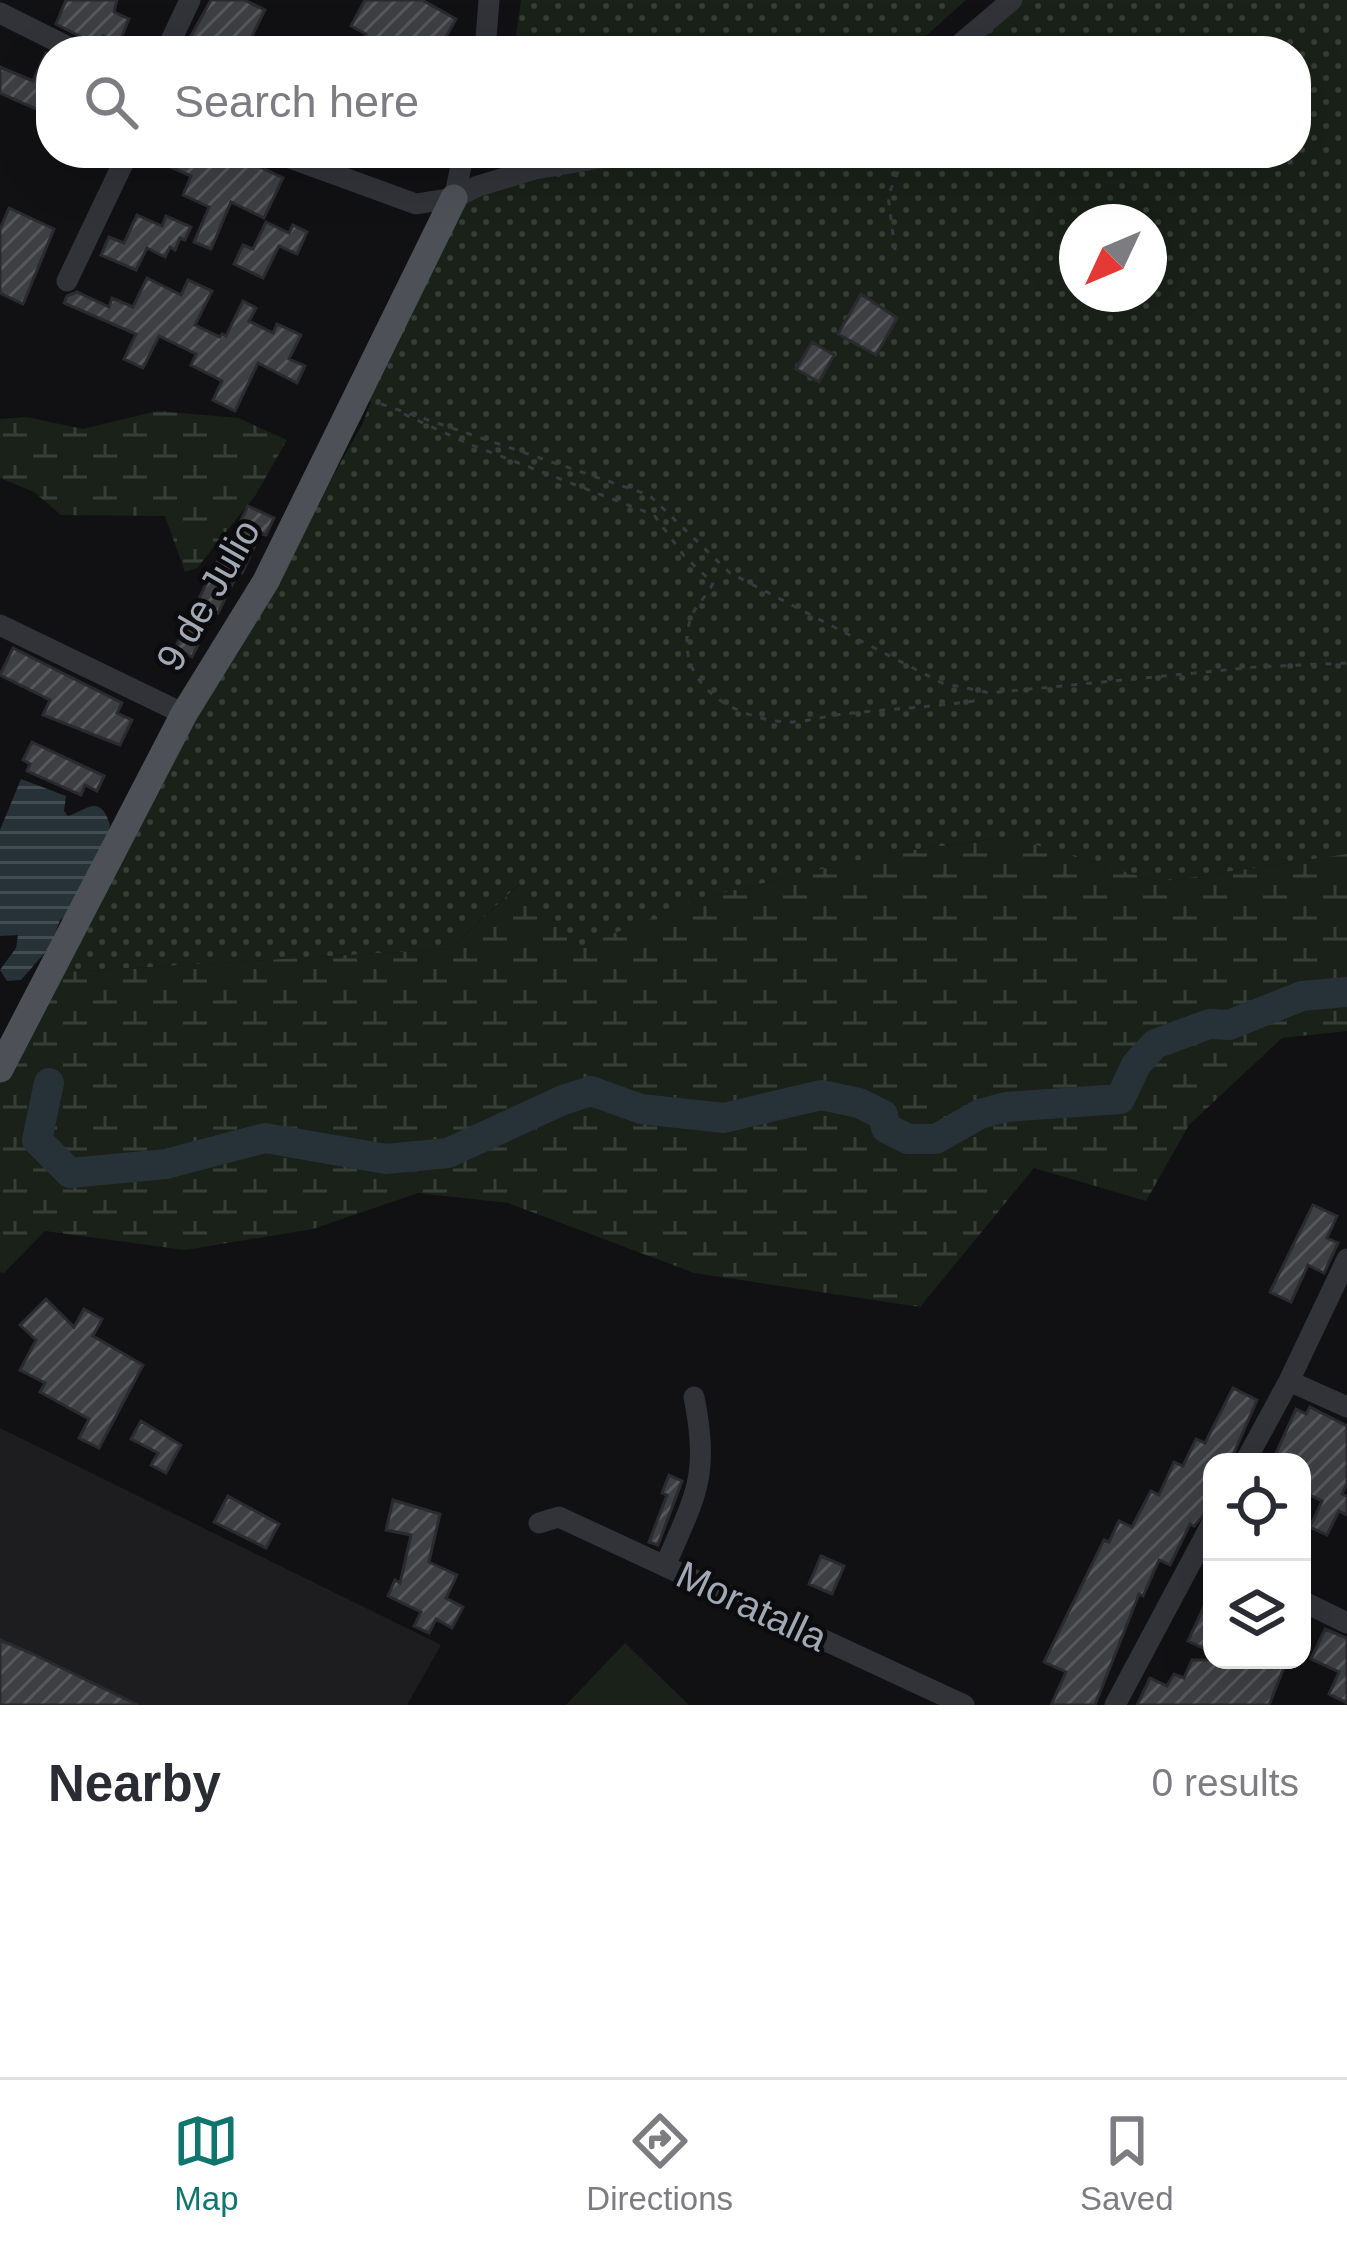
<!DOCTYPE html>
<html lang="en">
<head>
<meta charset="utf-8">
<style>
  body { margin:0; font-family:Helvetica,sans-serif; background:#f7f7f7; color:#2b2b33 }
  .controls { position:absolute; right:36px; bottom:36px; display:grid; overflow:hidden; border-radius:24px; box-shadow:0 12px 48px #0002 }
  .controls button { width:108px; height:108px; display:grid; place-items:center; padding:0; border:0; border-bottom:3px solid #e1e1e2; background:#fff; color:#2b2b33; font:60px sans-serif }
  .compass { position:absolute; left:1059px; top:204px; width:108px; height:108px; border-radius:50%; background:#fff; box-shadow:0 12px 48px #0002; rotate:226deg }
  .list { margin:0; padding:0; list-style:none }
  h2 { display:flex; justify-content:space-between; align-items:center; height:156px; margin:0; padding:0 48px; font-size:51px }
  h2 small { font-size:39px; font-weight:400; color:#7c7c81 }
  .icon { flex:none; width:66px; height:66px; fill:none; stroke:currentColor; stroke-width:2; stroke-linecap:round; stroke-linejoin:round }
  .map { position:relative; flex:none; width:1347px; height:1705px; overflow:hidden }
  .search { position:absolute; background:#fff; box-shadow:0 12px 48px #0002; left:36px; right:36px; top:36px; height:132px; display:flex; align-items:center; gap:30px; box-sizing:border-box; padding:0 42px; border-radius:48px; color:#7c7c81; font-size:45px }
  .sheet { height:372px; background:#fff }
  nav { display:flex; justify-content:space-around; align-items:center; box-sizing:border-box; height:168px; border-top:3px solid #e1e1e2; background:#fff; font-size:33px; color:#7c7c81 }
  nav a { display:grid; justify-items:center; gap:6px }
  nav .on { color:#0f766e }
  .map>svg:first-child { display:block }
</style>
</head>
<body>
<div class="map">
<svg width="1347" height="1705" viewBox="0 0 1347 1705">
  <defs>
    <pattern id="grass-dots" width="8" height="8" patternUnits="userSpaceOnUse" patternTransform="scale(3)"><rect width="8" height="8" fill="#192119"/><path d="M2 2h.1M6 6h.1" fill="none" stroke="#373e38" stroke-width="1.8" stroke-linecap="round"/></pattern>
    <pattern id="wetland-marsh" width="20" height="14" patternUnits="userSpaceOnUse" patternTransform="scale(3)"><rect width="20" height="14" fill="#192119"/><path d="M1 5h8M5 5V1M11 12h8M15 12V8" fill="none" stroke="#373e38"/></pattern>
    <pattern id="water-rules" width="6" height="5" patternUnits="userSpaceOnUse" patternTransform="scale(3)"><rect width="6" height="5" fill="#263237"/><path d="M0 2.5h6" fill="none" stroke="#424d52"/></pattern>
    <pattern id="building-hatch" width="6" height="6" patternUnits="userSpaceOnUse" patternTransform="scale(3)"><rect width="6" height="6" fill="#3d3f43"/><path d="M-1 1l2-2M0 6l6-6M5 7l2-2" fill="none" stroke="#56585c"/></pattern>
  </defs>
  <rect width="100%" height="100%" fill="#111113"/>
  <path fill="#1d1d20" d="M0,1428L441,1645L407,1705H0Z"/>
  <path fill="url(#grass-dots)" fill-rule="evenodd" d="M521,0H966L909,51H514Z
    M1012,0H1347V854L1159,882L1008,837L885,854L706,897L579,948L518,885L450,949L50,973L362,425L371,402L358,396L454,198L630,153H1296V51H952ZM1077,222H1149V294H1077Z"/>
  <path fill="url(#wetland-marsh)" d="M157,411L238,418L287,440L255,496L197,568L185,572L165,516L61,515L34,492L0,478V419L27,417L83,429Z
    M1009,837L1159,882L1347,854V1031L1282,1038L1189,1125L1146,1201L1034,1168L920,1307L694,1273L508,1203L418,1193L313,1229L185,1250L45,1231L4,1273L0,1272V1071L50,973L450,949L519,885L579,947L706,897L885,854Z"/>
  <path fill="#192119" d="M625,1643L689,1705H566Z"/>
  <path fill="url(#water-rules)" d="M21,779L66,796L64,811L68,816C85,811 100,792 110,825L105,851L72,912L60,920L50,947L21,980L7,981L0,970L16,948L18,935L0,936V830Z"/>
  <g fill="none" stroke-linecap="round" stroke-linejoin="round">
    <path stroke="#263237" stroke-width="30" d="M49,1083L37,1140L70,1173L166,1164L265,1138L386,1159L448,1153L563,1100L591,1091L641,1109L724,1118L821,1095L859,1103L883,1115L886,1128L908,1139H936L980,1114L1006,1107L1120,1099L1136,1065L1155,1044L1209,1024L1229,1025L1302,996L1347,992"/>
  </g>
  <path fill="url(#building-hatch)" stroke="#2b2b2f" stroke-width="3" d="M66,0H117L114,12L129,19L119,43L103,36L99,46L56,24Z
    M211,0H244L265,10L250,40L268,51H202L187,43Z
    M365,0H422L456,19L444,40L463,51H357L366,34L351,26Z
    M46,53L51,55V90L41,111L0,93V67L33,81Z
    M173,153H244L255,158L252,163L283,178L264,218L231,202L211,249L194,242L209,207L183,195L191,176L168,166Z
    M9,208L54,229L23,304L0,293V229Z
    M137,215L162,226L166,216L191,227L185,240L180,238L175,250L170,247L165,257L147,248L136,270L101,255L109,237L124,243Z
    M266,222L289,233L293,225L307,232L297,254L279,246L263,278L234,264L243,245L253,249Z
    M147,278L181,295L188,280L212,291L195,325L220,337L222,334L226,336L243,301L256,308L249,321L273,333L277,324L301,335L289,359L305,366L297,383L258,363L235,411L213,400L222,381L191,365L196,354L159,336L143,368L124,359L136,334L64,303L67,296L77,292L109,307L112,298L133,307Z
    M861,294L897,318L876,355L838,334Z
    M812,342L834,355L819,382L796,369Z
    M248,506L274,518L266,535L261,533L242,573L239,571L218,613L214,611L192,657L175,648L228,539L231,540Z
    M13,648L122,703L117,713L132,720L120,745L43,715L50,700L0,675Z
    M32,742L104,776L97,791L85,785L81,795L27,771L30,764L23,760Z
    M1313,1205L1337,1216L1327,1238L1338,1243L1324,1273L1308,1265L1291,1302L1270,1292Z
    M46,1299L74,1327L84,1309L102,1319L93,1336L143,1365L99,1448L79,1438L89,1419L40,1392L45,1383L20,1370L36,1340L20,1325Z
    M1233,1388L1257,1400L1230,1462H1212V1500L1208,1509L1194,1526L1190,1524L1170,1565L1159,1560L1143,1596L1139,1594L1095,1705H1051L1066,1672L1044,1662L1104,1540L1109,1542L1119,1521L1132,1527L1151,1491L1159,1495L1174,1462L1183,1466L1196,1439L1205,1443Z
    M1310,1407L1347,1426V1484L1342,1494L1347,1496V1515L1339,1511L1327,1535L1310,1527L1322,1501L1302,1491V1462H1272L1296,1409L1306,1414Z
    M141,1421L181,1445L166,1473L151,1465L158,1453L131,1439Z
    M669,1475L682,1481L658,1545L649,1542L667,1495L662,1493Z
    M228,1496L279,1524L266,1548L214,1522Z
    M393,1500L440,1514L429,1562L457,1575L446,1598L463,1607L452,1628L436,1619L429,1633L414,1626L421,1612L388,1596L395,1580L400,1583L411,1535L386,1530Z
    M821,1556L844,1566L832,1594L809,1584Z
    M1212,1589V1652L1188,1641Z
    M1325,1629L1347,1638V1703L1329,1694L1339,1672L1311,1659Z
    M0,1640L31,1653L138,1705H0Z
    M1192,1660H1287L1269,1705H1137L1150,1678L1167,1686L1174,1674L1184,1678Z"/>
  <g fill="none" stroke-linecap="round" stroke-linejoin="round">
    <path stroke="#373b3f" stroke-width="3" stroke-dasharray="6 9" stroke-linecap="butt" d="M895,250L888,196L906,153
      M381,404L649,495L730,573L942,683L990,693L1256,667L1347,663
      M404,414L469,444L654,515L685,557L713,583C704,602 692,605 688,629C678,688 738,720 789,722C806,722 826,716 843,714C889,709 935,707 980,700"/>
    <path stroke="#323338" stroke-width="21" d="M0,13L76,51
      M166,51L190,0
      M485,51L489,0
      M952,51L1012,0
      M276,153L416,204L454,198L478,186L535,169L630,153
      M454,198L464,153
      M67,281L128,153
      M0,625L184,714
      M1289,1381L1347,1407
      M1245,1462L1289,1381L1347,1259
      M539,1523L559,1517L964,1705
      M665,1566C696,1494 710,1476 694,1397
      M1302,1601L1347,1623
      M1115,1705L1212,1523"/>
    <path stroke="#4d5157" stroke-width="27" d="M0,1069L184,714L266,581L454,198"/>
  </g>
  <g text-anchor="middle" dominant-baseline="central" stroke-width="9" stroke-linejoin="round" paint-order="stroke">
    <g font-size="39" fill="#a1a9b5" stroke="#0c0c0e">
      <text transform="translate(208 595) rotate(-60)">9 de Julio</text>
      <text transform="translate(752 1606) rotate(25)">Moratalla</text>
    </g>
  </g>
</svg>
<div class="controls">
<button><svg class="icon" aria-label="locate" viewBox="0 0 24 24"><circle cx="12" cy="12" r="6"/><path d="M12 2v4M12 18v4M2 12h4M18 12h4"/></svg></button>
<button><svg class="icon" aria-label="layers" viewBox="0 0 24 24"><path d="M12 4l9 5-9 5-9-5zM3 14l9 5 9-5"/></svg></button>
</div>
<svg class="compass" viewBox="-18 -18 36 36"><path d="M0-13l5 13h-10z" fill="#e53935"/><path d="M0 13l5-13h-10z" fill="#7c7c81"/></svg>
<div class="search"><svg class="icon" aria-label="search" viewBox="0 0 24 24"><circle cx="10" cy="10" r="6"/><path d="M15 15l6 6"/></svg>Search here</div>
</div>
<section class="sheet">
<h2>Nearby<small>0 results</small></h2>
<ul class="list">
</ul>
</section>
<nav>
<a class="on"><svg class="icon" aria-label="map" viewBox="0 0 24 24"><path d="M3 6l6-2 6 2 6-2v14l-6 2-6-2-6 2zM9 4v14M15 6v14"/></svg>Map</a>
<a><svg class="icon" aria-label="directions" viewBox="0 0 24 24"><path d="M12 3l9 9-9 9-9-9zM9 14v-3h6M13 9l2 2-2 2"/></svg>Directions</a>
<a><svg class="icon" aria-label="saved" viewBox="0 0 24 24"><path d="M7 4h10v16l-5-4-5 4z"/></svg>Saved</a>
</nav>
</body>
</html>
